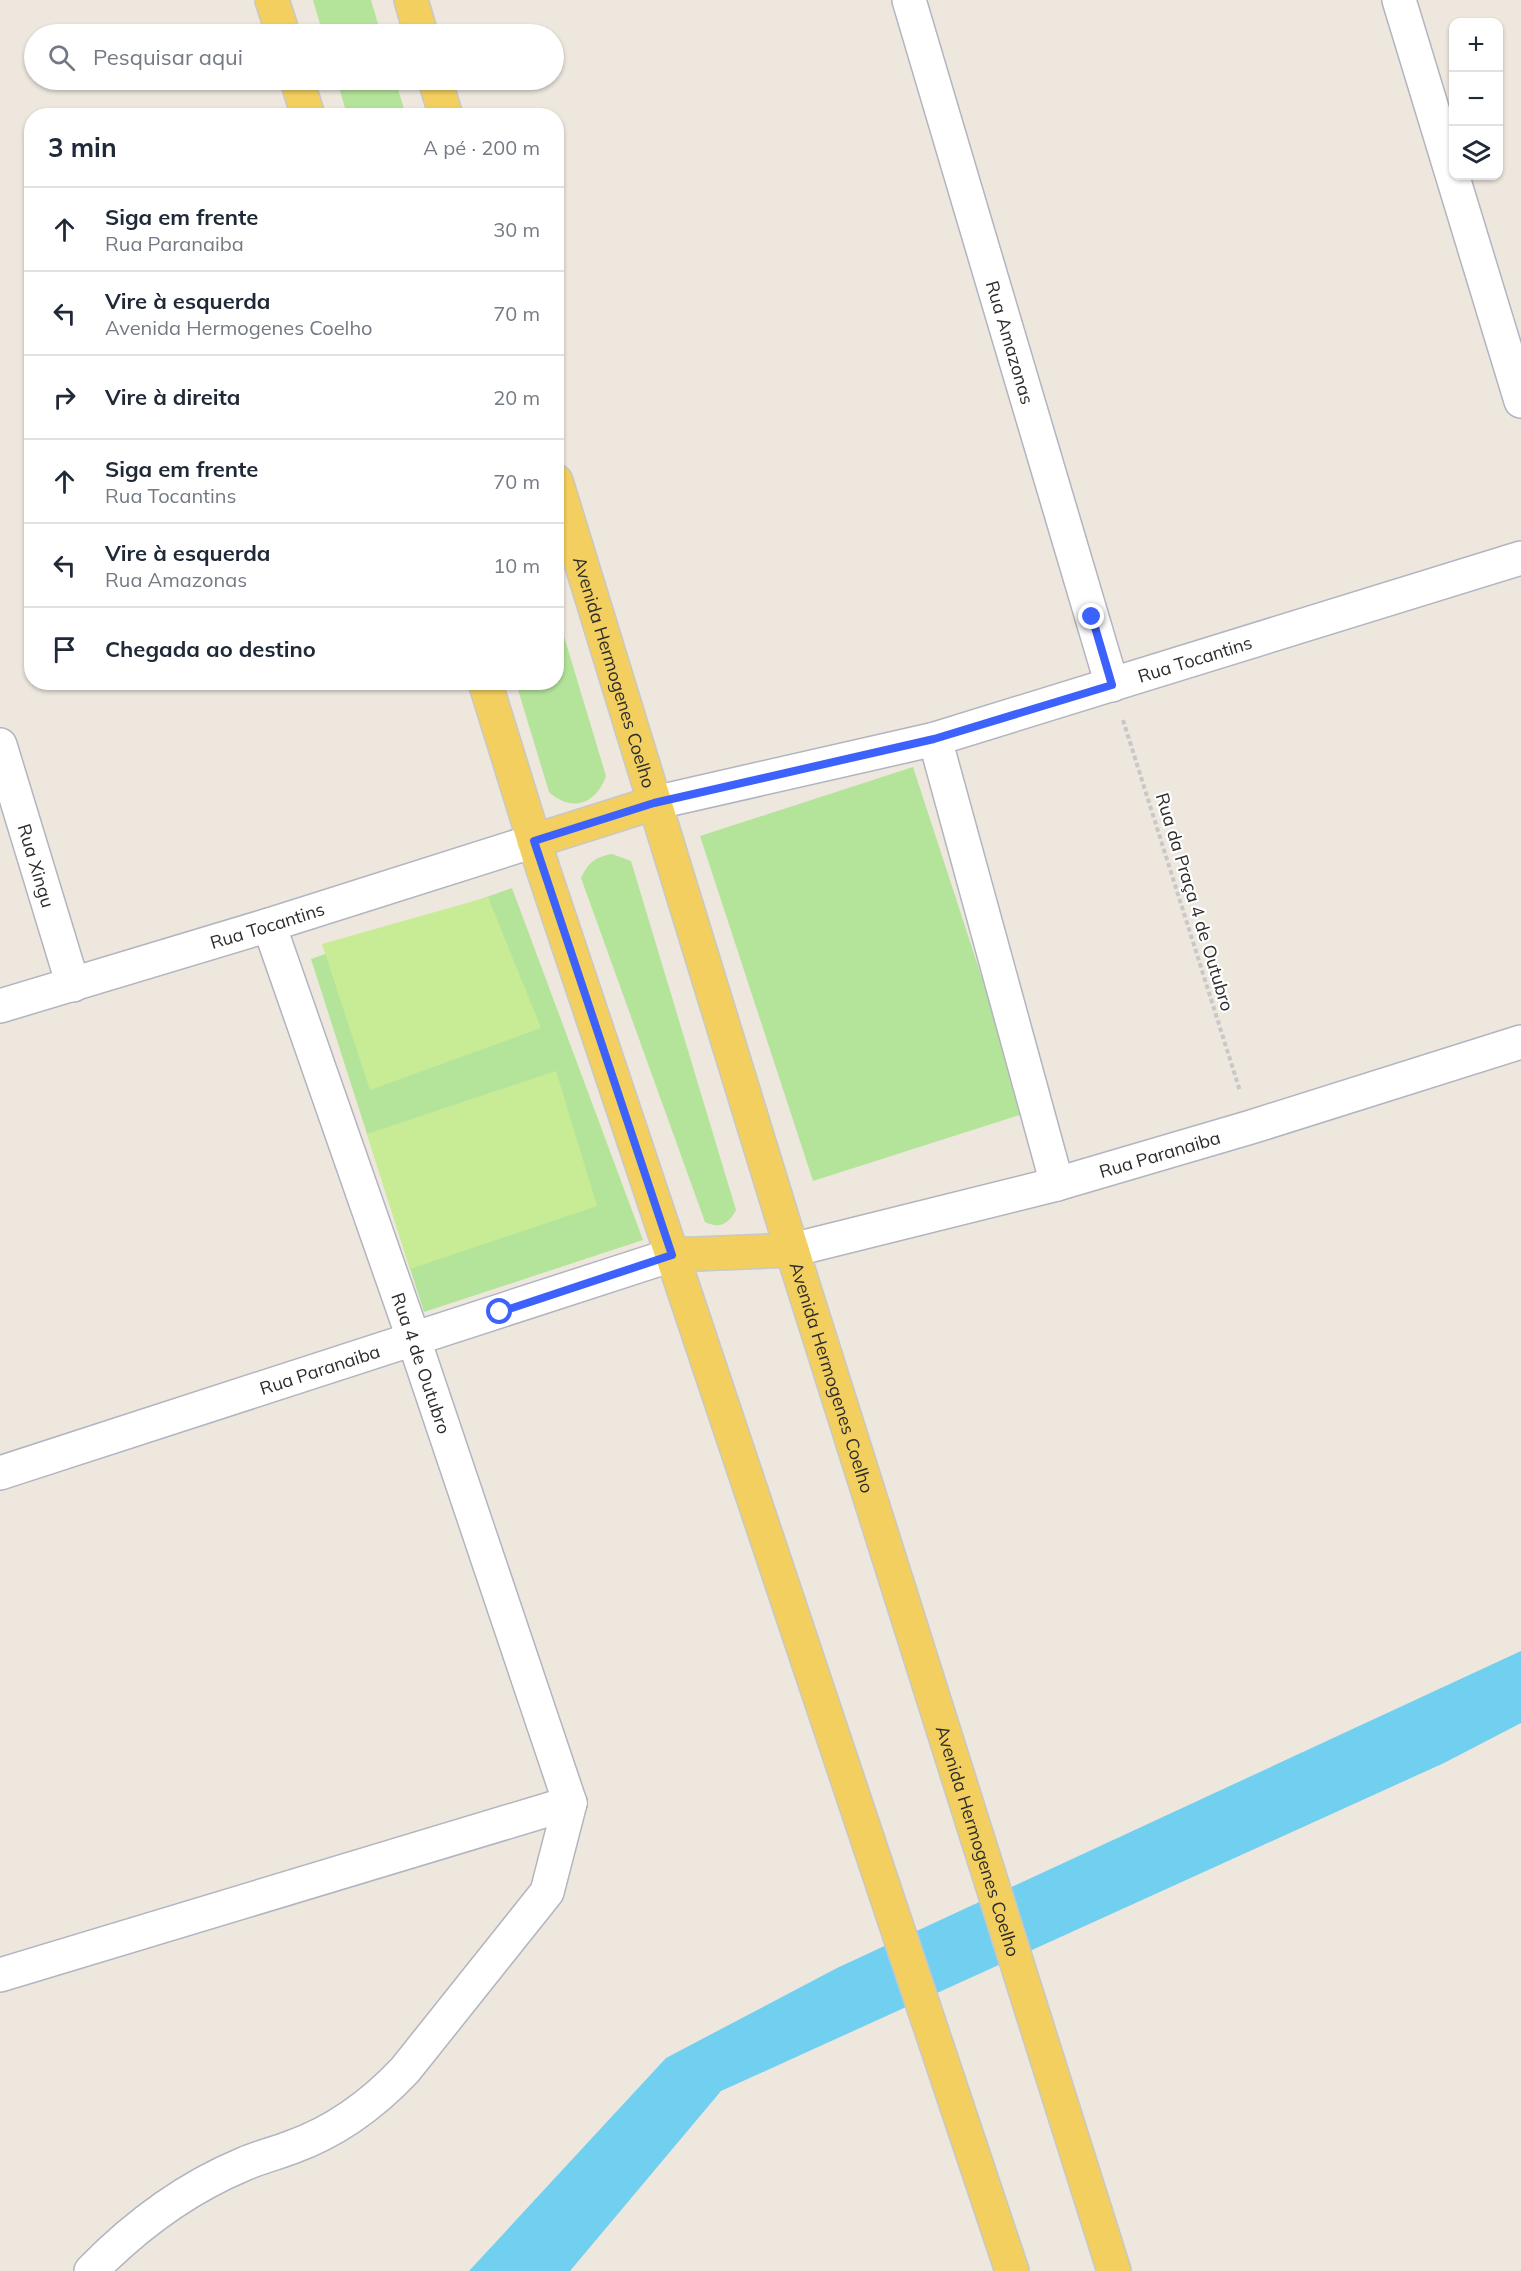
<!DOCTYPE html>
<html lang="pt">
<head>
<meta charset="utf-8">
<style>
  body { margin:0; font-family:Mulish,sans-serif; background:#f2f2f3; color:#1f2937 }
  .controls { position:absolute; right:18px; top:18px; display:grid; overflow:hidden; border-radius:12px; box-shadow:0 2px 4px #0004 }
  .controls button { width:54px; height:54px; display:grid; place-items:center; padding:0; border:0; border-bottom:2px solid #e0e1e3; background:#fff; color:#1f2937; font:30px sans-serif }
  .stop { position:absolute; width:18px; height:18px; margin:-14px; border:4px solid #3d61fb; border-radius:50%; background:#fff }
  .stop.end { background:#3d61fb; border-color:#fff; box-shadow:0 2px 6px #0008 }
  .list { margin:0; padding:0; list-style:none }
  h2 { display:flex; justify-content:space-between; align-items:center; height:78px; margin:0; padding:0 24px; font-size:26px }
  h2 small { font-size:20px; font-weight:400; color:#747a83 }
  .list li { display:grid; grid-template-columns:39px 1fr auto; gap:18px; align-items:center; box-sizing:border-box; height:84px; padding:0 24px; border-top:2px solid #e0e1e3 }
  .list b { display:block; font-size:22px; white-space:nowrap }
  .list p { margin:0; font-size:20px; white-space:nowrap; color:#747a83 }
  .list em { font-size:20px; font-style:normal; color:#747a83 }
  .icon { flex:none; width:33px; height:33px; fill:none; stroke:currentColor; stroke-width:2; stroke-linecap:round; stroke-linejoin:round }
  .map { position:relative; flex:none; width:1521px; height:2271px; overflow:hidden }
  .search { position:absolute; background:#fff; box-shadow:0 2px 4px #0004; left:24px; top:24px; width:540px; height:66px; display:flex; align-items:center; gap:15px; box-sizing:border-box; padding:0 21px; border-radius:33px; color:#747a83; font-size:22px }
  .panel { position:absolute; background:#fff; box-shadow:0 2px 4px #0004; left:24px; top:108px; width:540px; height:582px; border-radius:24px }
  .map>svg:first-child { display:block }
</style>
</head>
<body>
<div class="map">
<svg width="1521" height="2271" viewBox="0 0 1521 2271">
  <rect width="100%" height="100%" fill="#ede7de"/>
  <path fill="#b4e49a" d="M313,0H371L381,34H323Z
    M337,80H395L406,115H347Z
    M557,613L606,776C596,804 572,813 549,792L516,683L556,682Z
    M913,767L1026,1113L813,1181L700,836Z
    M612,854L631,861L736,1210C729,1224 719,1229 705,1222L581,878C588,863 595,857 612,854Z
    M512,888L643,1240L424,1312L311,959Z"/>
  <path fill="#c8eb96" d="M488,897L541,1028L370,1090L322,944Z
    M556,1071L597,1206L410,1269L367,1134Z"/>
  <path fill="#71cff0" d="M1521,1651V1723L1444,1763L721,2091L570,2271H469L666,2058L837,1968Z"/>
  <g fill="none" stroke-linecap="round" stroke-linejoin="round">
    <defs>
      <g id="minor">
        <path id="s1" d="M909,0L1112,685"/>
        <path d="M1399,0L1521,401"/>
        <path d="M935,739L1057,1184"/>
        <path id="s2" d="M0,745L73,985"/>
        <path id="s3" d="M654,803L935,739L1521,558"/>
        <path id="s4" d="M269,925L414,1340L570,1803"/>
        <path id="s5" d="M0,1006L269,925L534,841"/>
        <path id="s6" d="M792,1250L1057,1184L1251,1127L1521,1042"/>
        <path id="s7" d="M0,1473L672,1255"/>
        <path d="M0,1975L570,1803"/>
        <path d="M91,2271C135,2226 186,2188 244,2164C260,2157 277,2153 292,2147C337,2131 373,2104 405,2070L547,1892L570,1803"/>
      </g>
      <g id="major">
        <path d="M272,0L283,34"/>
        <path d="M411,0L421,34"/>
        <path d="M297,80L308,116"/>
        <path d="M435,80L446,116"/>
        <path id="s8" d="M556,481L792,1250L1114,2271"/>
        <path d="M485,682L543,869L1012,2271"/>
        <path d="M534,841L654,803"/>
        <path d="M672,1255L792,1250"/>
      </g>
    </defs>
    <use href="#minor" stroke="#b2b4bf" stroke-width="36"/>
    <use href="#major" stroke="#c8c8c8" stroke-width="36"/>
    <path stroke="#c8c8c8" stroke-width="4" stroke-dasharray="4.5 3" stroke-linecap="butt" d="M1123,720L1240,1091"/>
    <use href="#minor" stroke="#fff" stroke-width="33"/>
    <use href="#major" stroke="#f2cf5e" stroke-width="33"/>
  </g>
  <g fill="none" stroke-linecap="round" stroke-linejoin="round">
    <path stroke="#3d61fb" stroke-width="8" d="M500,1312L672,1255L534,841L654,803L934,739L1112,685L1092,617"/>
  </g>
  <g text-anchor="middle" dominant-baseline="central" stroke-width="4.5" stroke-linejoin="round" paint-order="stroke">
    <g font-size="18" fill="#2c2c2c" stroke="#fff">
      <text stroke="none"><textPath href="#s1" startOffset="357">Rua Amazonas</textPath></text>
      <text stroke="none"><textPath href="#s3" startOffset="560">Rua Tocantins</textPath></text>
      <text stroke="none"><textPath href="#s8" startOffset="200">Avenida Hermogenes Coelho</textPath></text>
      <text stroke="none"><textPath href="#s2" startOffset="126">Rua Xingu</textPath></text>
      <text transform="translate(1195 902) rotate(73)">Rua da Praça 4 de Outubro</text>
      <text stroke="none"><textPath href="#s5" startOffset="279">Rua Tocantins</textPath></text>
      <text stroke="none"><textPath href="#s6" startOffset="380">Rua Paranaiba</textPath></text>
      <text stroke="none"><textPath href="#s4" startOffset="464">Rua 4 de Outubro</textPath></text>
      <text stroke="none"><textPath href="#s7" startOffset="336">Rua Paranaiba</textPath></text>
      <text stroke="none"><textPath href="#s8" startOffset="938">Avenida Hermogenes Coelho</textPath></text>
      <text stroke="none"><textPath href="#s8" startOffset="1424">Avenida Hermogenes Coelho</textPath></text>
    </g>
  </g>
</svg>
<div class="controls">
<button>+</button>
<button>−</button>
<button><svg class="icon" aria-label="layers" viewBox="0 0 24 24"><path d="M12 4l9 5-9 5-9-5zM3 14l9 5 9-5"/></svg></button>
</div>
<div class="stop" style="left:500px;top:1312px"></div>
<div class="stop end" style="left:1092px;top:617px"></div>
<div class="search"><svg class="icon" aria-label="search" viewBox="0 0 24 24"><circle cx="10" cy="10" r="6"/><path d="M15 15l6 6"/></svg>Pesquisar aqui</div>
<section class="panel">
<h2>3 min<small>A pé · 200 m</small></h2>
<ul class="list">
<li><svg class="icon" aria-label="ahead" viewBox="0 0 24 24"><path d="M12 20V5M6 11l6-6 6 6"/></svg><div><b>Siga em frente</b><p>Rua Paranaiba</p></div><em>30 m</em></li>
<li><svg class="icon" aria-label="left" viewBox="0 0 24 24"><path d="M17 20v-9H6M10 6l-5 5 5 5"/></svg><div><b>Vire à esquerda</b><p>Avenida Hermogenes Coelho</p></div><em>70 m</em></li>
<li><svg class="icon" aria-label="right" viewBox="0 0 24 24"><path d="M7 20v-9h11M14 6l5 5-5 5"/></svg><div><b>Vire à direita</b></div><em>20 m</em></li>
<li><svg class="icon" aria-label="ahead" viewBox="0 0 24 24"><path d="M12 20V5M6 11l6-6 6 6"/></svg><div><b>Siga em frente</b><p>Rua Tocantins</p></div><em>70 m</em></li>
<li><svg class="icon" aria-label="left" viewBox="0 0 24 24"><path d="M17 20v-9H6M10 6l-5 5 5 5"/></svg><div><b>Vire à esquerda</b><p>Rua Amazonas</p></div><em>10 m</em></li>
<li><svg class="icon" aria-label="arrive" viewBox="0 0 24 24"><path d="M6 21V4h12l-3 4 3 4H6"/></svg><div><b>Chegada ao destino</b></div></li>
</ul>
</section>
</div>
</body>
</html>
